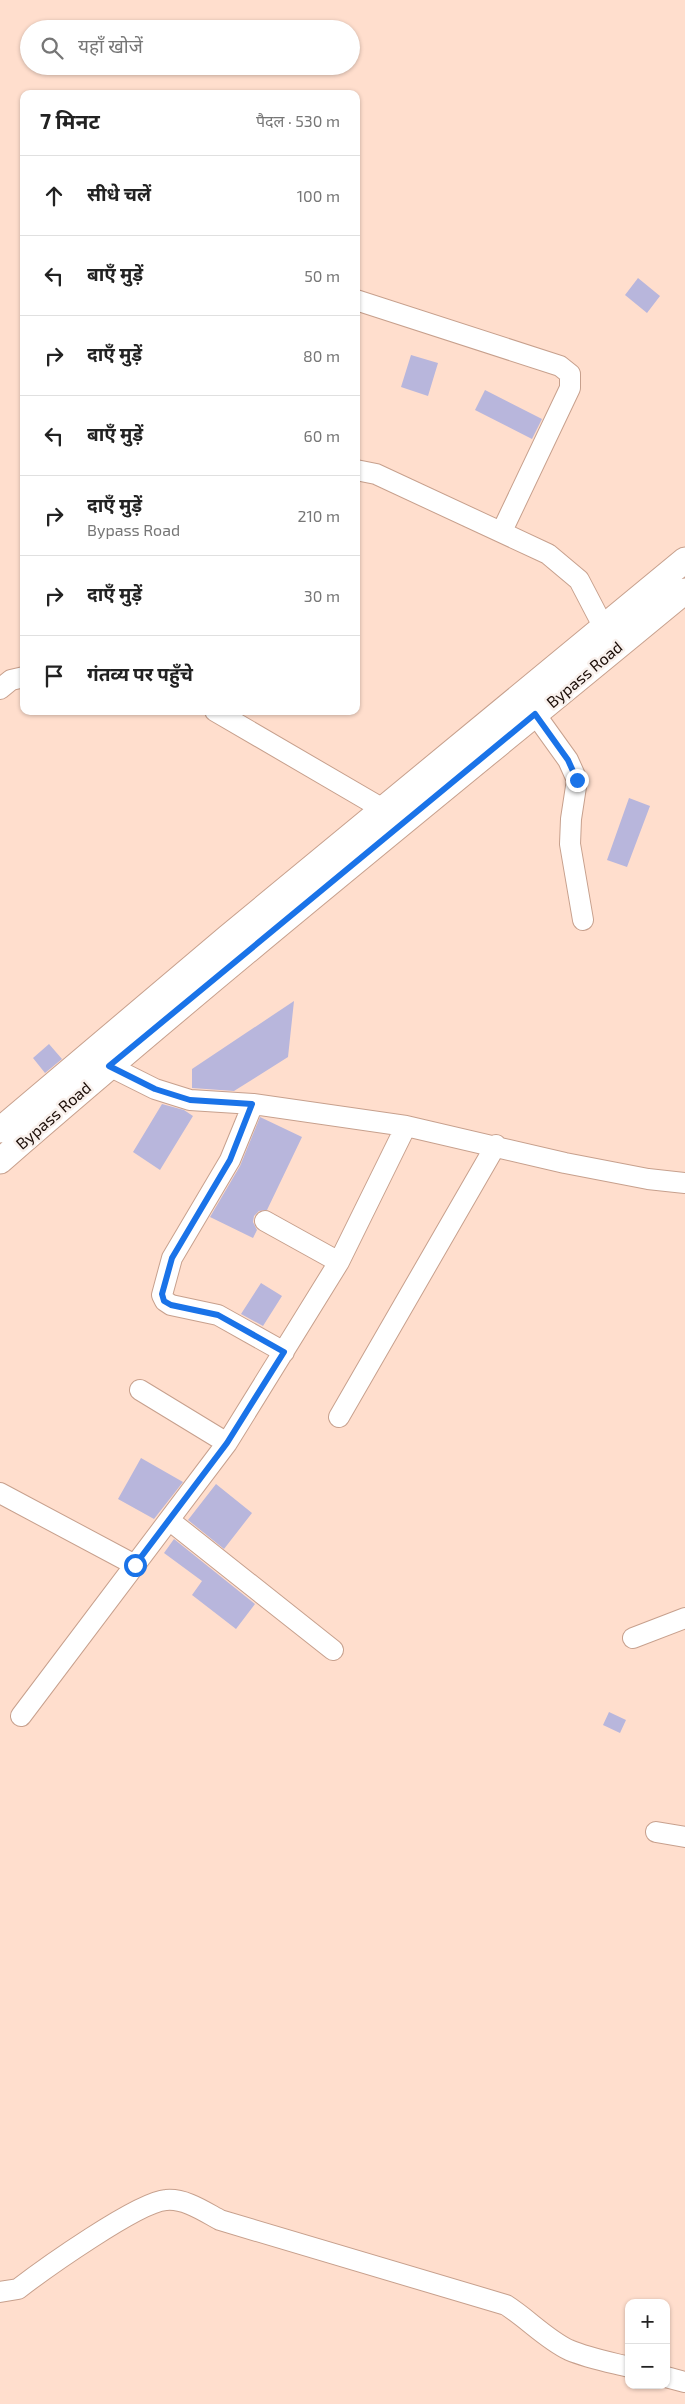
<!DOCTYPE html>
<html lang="hi">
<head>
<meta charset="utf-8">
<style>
  body { margin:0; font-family:"Exo 2","Noto Sans Devanagari",sans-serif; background:#f6f6f6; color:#222 }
  .controls { position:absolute; right:15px; bottom:15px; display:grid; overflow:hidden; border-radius:10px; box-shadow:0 1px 4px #0004 }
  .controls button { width:45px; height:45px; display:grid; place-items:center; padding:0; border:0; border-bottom:1px solid #e0e0e0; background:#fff; color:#222; font:25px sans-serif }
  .stop { position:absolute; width:15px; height:15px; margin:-11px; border:4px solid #1a73e8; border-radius:50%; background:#fff }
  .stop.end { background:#1a73e8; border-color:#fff; box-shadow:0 1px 5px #0008 }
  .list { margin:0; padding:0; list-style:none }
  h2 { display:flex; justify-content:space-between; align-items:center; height:65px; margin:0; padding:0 20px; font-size:21px }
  h2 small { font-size:16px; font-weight:400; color:#767676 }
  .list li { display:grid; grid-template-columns:32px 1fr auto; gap:15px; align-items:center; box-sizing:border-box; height:80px; padding:0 20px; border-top:1px solid #e0e0e0 }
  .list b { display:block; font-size:19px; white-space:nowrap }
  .list p { margin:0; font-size:16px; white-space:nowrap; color:#767676 }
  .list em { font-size:16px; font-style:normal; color:#767676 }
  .icon { flex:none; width:28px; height:28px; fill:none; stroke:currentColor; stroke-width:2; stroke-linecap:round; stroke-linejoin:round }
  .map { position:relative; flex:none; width:685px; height:2404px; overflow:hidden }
  .search { position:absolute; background:#fff; box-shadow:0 1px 4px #0004; left:20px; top:20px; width:340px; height:55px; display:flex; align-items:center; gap:12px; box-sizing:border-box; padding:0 18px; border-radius:28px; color:#767676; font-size:19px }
  .panel { position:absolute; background:#fff; box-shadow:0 1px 4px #0004; left:20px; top:90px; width:340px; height:625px; border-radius:10px }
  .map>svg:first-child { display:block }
</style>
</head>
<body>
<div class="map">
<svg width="685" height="2404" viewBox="0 0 685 2404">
  <rect width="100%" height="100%" fill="#ffdecd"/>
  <path fill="#b8b6dc" d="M638,278L660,296L647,313L625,295Z
    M411,355L438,363L428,396L401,387Z
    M485,390L542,419L532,439L475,410Z
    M629,798L650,806L627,867L607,860Z
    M294,1001L288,1057L234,1091L192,1088V1069Z
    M49,1044L62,1059L45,1073L33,1058Z
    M162,1104L184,1110L193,1116L160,1170L133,1152Z
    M260,1117L302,1137L267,1210L259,1211L254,1216L253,1222L257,1230L253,1238L210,1217L240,1166Z
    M261,1283L282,1296L263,1326L241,1314Z
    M141,1458L183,1482L154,1519L118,1499Z
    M216,1484L252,1513L224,1549L188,1520Z
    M174,1539L255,1604L236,1629L192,1595L202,1581L164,1553Z
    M609,1712L626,1720L620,1733L603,1725Z"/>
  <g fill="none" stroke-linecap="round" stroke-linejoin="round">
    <defs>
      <path id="minor" d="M356,300L560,366L570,374V388L502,531
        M356,470L376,474L548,554L579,580L603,626
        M0,689L11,680L24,677
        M215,711L383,809
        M535,714L568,760L577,780L571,819L570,844L583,920
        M109,1066L155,1089L190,1100L253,1104L406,1126L565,1163L648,1179L685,1183
        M253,1104L230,1160L172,1258L162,1295L165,1301L171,1305L218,1315L284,1352
        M265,1221L339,1262
        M140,1390L227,1443
        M339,1417L496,1145
        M0,1493L135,1565
        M169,1520L333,1650
        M633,1638L685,1618
        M21,1716L227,1443L339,1262L406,1126
        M656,1832L685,1837
        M0,2292L18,2289C44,2269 138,2202 166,2200C185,2198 205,2212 220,2220L506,2305C528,2319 546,2339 569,2350C588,2358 609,2362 629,2367
        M666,2377L685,2382"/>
      <path id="major" d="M0,1130L228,937L685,560
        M0,1161C224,966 456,780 685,591"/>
    </defs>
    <use href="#minor" stroke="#c7a08d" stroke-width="22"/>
    <use href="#major" stroke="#c7a08d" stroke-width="27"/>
    <use href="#minor" stroke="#fff" stroke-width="20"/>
    <use href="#major" stroke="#fff" stroke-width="25"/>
  </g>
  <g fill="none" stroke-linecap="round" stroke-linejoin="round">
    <path stroke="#1a73e8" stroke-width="6" d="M135,1565L227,1443L284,1352L218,1315L171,1305L164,1301L162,1294L172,1258L230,1160L252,1104L190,1100L155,1089L109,1066L535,714L568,760L577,780"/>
  </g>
  <g text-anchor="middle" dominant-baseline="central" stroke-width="5" stroke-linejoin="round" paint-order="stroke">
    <g font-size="16" fill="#1b0d07" stroke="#f9f1ed">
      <text transform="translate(584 674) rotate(-40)">Bypass Road</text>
      <text transform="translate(53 1115) rotate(-41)">Bypass Road</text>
    </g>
  </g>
</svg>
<div class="controls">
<button>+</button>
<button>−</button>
</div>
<div class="stop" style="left:135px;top:1565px"></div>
<div class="stop end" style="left:577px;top:780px"></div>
<div class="search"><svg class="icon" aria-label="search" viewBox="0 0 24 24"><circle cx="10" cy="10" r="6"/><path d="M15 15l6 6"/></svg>यहाँ खोजें</div>
<section class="panel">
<h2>7 मिनट<small>पैदल · 530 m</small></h2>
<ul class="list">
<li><svg class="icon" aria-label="ahead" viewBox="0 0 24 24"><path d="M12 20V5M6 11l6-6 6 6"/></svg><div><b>सीधे चलें</b></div><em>100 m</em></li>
<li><svg class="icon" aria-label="left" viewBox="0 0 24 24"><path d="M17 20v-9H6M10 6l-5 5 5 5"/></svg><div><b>बाएँ मुड़ें</b></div><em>50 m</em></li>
<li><svg class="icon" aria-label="right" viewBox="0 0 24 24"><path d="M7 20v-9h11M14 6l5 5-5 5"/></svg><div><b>दाएँ मुड़ें</b></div><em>80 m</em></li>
<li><svg class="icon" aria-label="left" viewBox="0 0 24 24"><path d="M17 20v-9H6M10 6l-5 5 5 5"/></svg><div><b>बाएँ मुड़ें</b></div><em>60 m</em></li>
<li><svg class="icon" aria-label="right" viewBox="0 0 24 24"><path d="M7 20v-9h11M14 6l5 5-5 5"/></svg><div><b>दाएँ मुड़ें</b><p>Bypass Road</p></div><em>210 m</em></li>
<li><svg class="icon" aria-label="right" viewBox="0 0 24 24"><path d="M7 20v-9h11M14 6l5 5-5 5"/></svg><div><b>दाएँ मुड़ें</b></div><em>30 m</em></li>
<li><svg class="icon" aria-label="arrive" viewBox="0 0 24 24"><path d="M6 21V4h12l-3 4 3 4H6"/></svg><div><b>गंतव्य पर पहुँचे</b></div></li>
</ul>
</section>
</div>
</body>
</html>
